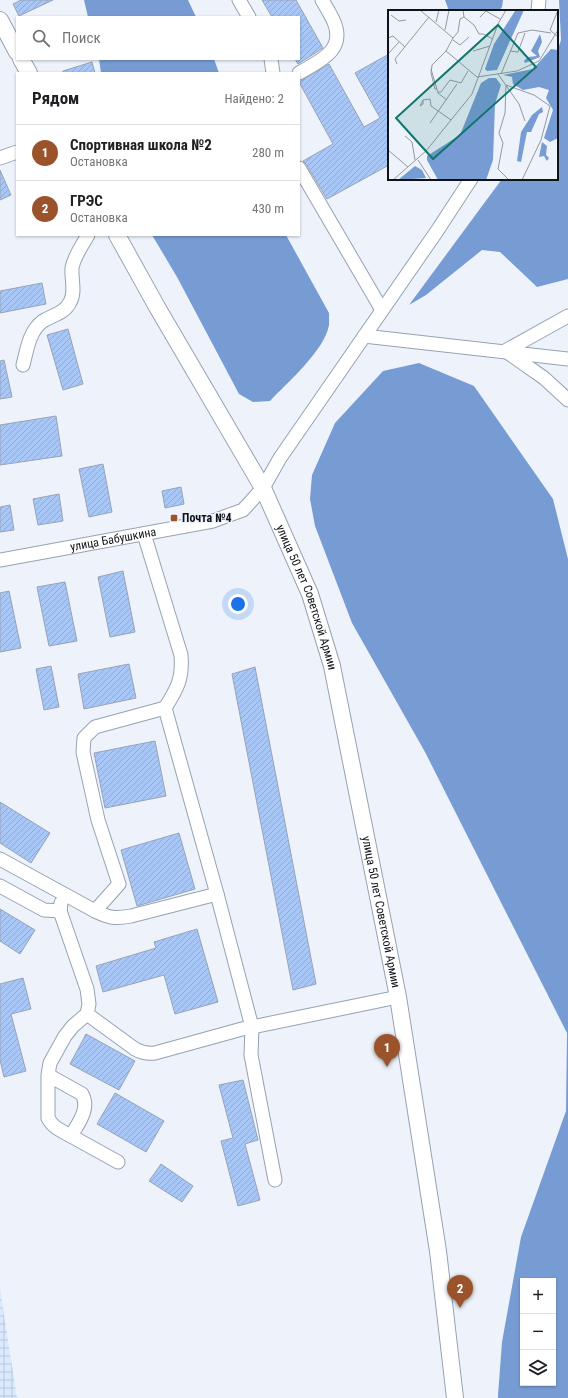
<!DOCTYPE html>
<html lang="ru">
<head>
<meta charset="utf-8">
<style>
  body { margin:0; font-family:"Roboto Condensed",sans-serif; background:#f2f2f2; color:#202124 }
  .controls { position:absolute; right:12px; bottom:12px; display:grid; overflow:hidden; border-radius:0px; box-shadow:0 1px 3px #0004 }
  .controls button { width:36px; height:36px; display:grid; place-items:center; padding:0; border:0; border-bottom:1px solid #e0e0e0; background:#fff; color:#202124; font:20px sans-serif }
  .you { position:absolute; left:238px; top:604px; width:14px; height:14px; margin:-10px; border:3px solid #fff; border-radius:50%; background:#1a73e8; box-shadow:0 0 0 6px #1a73e833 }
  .badge { display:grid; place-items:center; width:26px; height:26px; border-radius:50%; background:#9a532b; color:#fff; font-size:13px; font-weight:700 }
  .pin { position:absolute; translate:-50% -33px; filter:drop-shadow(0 1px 2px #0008) }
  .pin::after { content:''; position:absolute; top:21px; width:14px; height:12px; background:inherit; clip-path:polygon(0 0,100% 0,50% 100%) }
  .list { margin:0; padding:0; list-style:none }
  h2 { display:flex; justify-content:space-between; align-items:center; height:52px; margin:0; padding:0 16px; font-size:17px }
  h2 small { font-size:13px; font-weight:400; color:#757577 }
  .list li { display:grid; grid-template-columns:26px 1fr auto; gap:12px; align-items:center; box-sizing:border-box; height:56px; padding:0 16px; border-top:1px solid #e0e0e0 }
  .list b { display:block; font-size:15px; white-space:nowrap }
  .list p { margin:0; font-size:13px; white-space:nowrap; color:#757577 }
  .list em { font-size:13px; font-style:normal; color:#757577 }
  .icon { flex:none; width:22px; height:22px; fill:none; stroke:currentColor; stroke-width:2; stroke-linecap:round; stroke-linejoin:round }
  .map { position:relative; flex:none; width:568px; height:1398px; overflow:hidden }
  .search { position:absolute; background:#fff; box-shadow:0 1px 3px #0004; left:16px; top:16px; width:284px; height:44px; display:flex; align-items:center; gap:10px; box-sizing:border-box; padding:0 14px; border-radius:0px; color:#757577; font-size:15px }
  .panel { position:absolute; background:#fff; box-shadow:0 1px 3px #0004; left:16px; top:72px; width:284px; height:164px; border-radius:0px }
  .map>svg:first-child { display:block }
</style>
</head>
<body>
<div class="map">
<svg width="568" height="1398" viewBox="0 0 568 1398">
  <defs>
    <pattern id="industrial-grid" width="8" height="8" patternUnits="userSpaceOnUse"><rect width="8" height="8" fill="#dae9fe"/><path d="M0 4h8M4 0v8" fill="none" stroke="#bac7d9"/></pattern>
    <pattern id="building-hatch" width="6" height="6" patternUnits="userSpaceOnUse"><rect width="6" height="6" fill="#a8c7f6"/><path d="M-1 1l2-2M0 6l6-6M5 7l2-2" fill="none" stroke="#8faad2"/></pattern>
  </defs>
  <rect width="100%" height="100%" fill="#eef3fb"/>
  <path fill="url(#industrial-grid)" d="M0,1289L17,1398H0Z"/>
  <path fill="#779cd4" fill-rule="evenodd" d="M84,0H188L196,17H88Z
    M445,0H503L502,7L499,11H449Z
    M559,0H568V279L537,287L500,252L482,250L426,295L409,305L502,179H557V52L561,40Z
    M99,59H214L219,73H101Z
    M152,235H286L329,313C329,317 329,321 329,325C325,350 287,383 270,401L253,402L239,394L177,277Z
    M419,363L474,386L553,499L568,559V1398H498V1395L502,1342L521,1237L566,1111L567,1033L425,752L352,623L315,526L310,499L312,475L335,423L383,371ZM523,1281H553V1383H523Z"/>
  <path fill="url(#building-hatch)" stroke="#97a3b6" d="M21,0H53L19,16L13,4Z
    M262,0H296L323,48L298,64L295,59H299V17H272Z
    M389,54V165L327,199L306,164L303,161L333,144L299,82L329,64L364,127L380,118L355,73Z
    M92,62L95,73H63V71Z
    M0,170L11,195L0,200Z
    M42,283L46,304L0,313V291Z
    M68,329L83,384L63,390L47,335Z
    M4,360L12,397L0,399V361Z
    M56,416L62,456L0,465V425Z
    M103,464L112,512L89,517L79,469Z
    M181,487L184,504L165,508L162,491Z
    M59,494L63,521L38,525L33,499Z
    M10,505L14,530L0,532V507Z
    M123,571L135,632L110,637L98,577Z
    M65,582L77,641L49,646L37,587Z
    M9,591L21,648L0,652V593Z
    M129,664L136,698L84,709L78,674Z
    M51,666L59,707L44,710L36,669Z
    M255,667L316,984L293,990L232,674Z
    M155,741L166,796L105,808L94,753Z
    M0,802L50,833L31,863L0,843Z
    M179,833L195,889L137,906L121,850Z
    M0,909L35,930L20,954L0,941Z
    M197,929L218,1002L175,1014L164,975L103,992L96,966L156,948L154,942Z
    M23,978L31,1009L11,1014L26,1071L4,1077L0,1060V984Z
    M86,1034L135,1061L119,1090L70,1064Z
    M243,1080L258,1140L245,1144L260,1200L238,1206L221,1141L233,1138L219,1085Z
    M115,1093L164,1121L146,1152L97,1124Z
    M161,1164L193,1186L182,1202L149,1181Z"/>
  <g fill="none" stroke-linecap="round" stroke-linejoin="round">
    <defs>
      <g id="minor">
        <path d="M239,0L249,17"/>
        <path d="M538,11L539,0"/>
        <path d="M271,59L273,73"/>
        <path d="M299,73C319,61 346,51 334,22C331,15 326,7 322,0"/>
        <path d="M0,158L17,152"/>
        <path d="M299,168L382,310"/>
        <path d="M364,336L568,359"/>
        <path d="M505,351L568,316"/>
        <path d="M507,352L544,378L568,400"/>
        <path d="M23,365C27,350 29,331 43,321C53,315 65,313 70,302C76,292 71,279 72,268C74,256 82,246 88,235"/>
        <path id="s1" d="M0,560L213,521L243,510L263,488L280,458L437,231L471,179"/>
        <path d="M165,708L217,894L252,1027L251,1055L275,1180"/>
        <path d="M0,859L95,911C109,918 115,919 131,916L217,894"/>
        <path d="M0,886L44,910L60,911L61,903"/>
        <path d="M60,911L87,989L89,1004L87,1014"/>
        <path d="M95,911L119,884L98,820L83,752L84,738L95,727L165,708C177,689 183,679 181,655L144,534"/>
        <path d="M48,1075L82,1094C90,1109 79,1122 71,1136C62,1131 53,1128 48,1118V1075L50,1063L65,1036L73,1026L87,1014L135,1049C142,1053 147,1054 155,1053L242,1029L398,997"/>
        <path d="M71,1136L118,1162"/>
      </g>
      <g id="major">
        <path d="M0,20L17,52"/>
        <path d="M21,59L29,73"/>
        <path id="s2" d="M117,235L157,307L263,488L310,594L332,666L398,997L438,1251L455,1398"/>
      </g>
    </defs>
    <use href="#minor" stroke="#95a2b4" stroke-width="15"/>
    <use href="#major" stroke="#95a2b4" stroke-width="18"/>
    <use href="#minor" stroke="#fff" stroke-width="13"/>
    <use href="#major" stroke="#fff" stroke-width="16"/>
  </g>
  <rect fill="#9a532b" stroke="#eef3fb" stroke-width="1.5" x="170" y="514" width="8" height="8" rx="2"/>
  <g text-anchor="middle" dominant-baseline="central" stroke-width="3" stroke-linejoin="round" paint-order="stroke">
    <g font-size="12" font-weight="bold" fill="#0e1219" stroke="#eef3fb" text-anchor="start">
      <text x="182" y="518">Почта №4</text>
    </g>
    <g font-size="12" fill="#0e1219" stroke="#eef3fb">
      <text stroke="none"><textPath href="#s1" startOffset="115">улица Бабушкина</textPath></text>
      <text stroke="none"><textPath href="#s2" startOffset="410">улица 50 лет Советской Армии</textPath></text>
      <text stroke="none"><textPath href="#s2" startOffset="734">улица 50 лет Советской Армии</textPath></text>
    </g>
  </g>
  <g transform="translate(388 10)">
    <rect width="170" height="170" fill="#eef3fb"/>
    <path d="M136,0L109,60L99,61L97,59L106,34L127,1ZM152,24L154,32L150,41L152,47L137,53L136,51L140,47L149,46L143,41ZM163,39L170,40V128L162,132L156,128L165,100L158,88L161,80L151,77L135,80L125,74L124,67L115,65L145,59ZM101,68H108L113,75L107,94L105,150L98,170H50L39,150V146L72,125L93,73ZM154,97L155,102L151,104L143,122H139L133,152L129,151L133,122L144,105ZM154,132L159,136L158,145L161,148L159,151L156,146L151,147ZM27,156L34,160L38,168L10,170Z" fill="#779cd4"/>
    <path fill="none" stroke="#9499a1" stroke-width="1" d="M32,0L65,28L58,41L44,55L43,63L47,79H49M170,0L162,20L170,27M3,5L11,11L18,10M76,7L86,15L91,24H95L105,29M92,7L98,1L112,9M48,12L51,0M57,20L61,0M0,28L5,26L17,37M65,28L70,22L72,9L76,7L75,0M65,30L72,35L81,27M58,41L89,67L129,61L151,51L170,20M85,41L102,36M122,41L130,42L137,23M0,44L11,32M9,54L7,49L41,7M43,59L50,83L59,90M110,64L131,94L137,111M113,64L130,23L144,20L163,23M118,75L146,85L162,96L153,130L134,170M118,75L117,103L111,123L115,133L110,159L121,170M50,82H53L62,70L73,73L80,61M35,90V94L32,96L35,90L42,89L43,96L63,110M42,113L69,74M17,126L24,132L27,150M0,140L20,157M30,150L43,170M5,170L38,141L84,84L110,14L118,0"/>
    <path fill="#0f766e" fill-opacity="0.15" stroke="#0f766e" stroke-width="2" d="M110,15L148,57L45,149L8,108Z"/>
    <rect width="170" height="170" fill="none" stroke="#0e1219" stroke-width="2"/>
  </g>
</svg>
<div class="controls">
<button>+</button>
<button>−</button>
<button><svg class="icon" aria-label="layers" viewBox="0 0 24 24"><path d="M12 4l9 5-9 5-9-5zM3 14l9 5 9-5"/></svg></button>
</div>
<div class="you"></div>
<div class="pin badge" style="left:387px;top:1067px">1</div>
<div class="pin badge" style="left:460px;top:1308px">2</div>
<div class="search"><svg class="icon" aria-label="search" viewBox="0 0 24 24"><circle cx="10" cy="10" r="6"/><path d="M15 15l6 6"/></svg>Поиск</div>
<section class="panel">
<h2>Рядом<small>Найдено: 2</small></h2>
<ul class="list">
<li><span class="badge">1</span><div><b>Спортивная школа №2</b><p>Остановка</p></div><em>280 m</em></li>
<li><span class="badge">2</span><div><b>ГРЭС</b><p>Остановка</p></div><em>430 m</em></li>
</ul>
</section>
</div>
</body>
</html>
